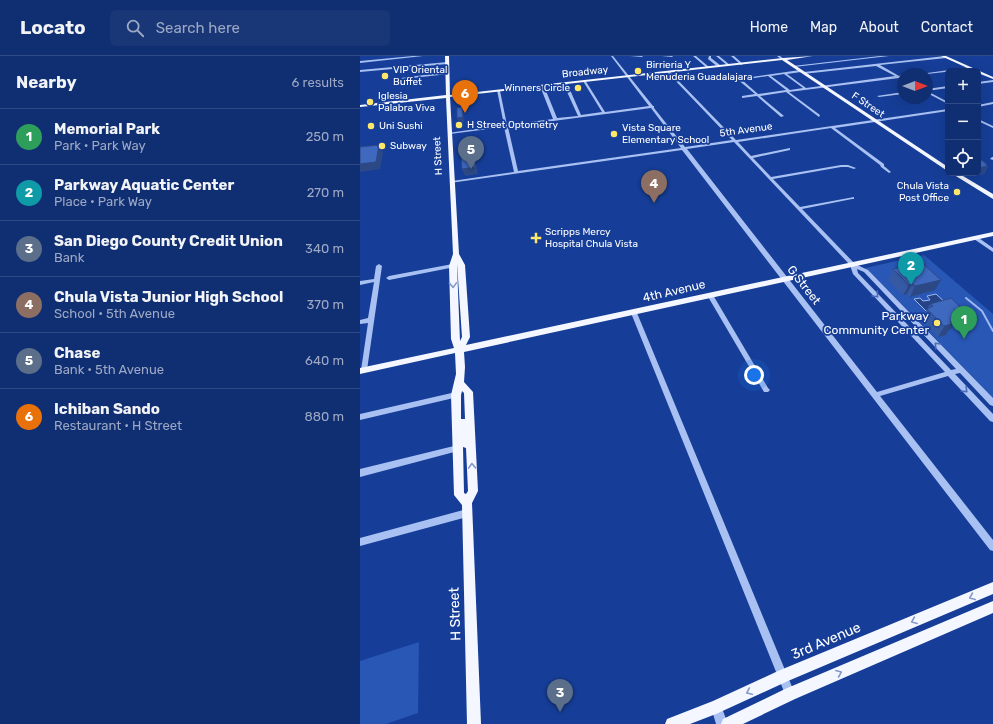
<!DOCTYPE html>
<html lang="en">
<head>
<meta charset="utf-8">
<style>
  body { margin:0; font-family:Rubik,sans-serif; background:#193677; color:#f1f3f6 }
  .controls { position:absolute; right:12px; top:12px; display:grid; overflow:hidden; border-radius:6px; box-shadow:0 4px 16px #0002 }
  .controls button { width:36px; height:36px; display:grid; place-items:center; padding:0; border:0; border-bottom:1px solid #304a84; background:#102e72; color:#f1f3f6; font:20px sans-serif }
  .compass { position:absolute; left:537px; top:12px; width:36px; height:36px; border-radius:50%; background:#102e72; box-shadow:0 4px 16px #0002; rotate:90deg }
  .you { position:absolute; left:394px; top:319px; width:14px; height:14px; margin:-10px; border:3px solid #fff; border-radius:50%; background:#1a73e8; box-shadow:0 0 0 6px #1a73e833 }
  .badge { display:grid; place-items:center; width:26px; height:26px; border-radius:50%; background:#ffe76a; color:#fff; font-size:13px; font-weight:700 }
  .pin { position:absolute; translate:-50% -33px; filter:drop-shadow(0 1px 2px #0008) }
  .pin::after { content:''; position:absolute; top:21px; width:14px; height:12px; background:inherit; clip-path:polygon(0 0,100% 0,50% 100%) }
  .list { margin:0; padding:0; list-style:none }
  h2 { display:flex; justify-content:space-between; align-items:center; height:52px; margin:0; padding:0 16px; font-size:17px }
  h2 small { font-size:13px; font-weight:400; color:#9ca8c4 }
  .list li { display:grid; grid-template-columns:26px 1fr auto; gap:12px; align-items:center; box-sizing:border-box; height:56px; padding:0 16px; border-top:1px solid #304a84 }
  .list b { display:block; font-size:15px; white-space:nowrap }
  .list p { margin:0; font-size:13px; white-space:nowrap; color:#9ca8c4 }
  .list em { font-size:13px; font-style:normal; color:#9ca8c4 }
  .icon { flex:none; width:22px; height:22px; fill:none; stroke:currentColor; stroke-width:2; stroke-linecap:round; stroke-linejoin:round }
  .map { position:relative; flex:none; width:633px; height:668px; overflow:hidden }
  header { display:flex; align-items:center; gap:24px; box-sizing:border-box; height:56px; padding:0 20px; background:#102e72; border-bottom:1px solid #304a84 }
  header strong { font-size:19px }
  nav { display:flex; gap:22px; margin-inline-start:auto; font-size:14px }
  .search { width:280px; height:36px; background:#193677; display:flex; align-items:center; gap:10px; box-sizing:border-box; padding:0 14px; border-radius:6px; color:#9ca8c4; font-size:15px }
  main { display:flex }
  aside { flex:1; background:#102e72 }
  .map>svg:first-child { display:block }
</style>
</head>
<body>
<header>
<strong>Locato</strong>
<div class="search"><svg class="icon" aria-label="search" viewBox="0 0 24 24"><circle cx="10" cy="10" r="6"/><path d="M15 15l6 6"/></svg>Search here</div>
<nav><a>Home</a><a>Map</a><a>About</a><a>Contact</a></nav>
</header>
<main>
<aside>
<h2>Nearby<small>6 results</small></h2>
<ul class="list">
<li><span class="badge" style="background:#2e9e5b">1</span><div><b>Memorial Park</b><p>Park · Park Way</p></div><em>250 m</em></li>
<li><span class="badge" style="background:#0f9aa8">2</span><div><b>Parkway Aquatic Center</b><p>Place · Park Way</p></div><em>270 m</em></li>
<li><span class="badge" style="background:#5c6f8a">3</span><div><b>San Diego County Credit Union</b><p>Bank</p></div><em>340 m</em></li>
<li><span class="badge" style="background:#8d6e63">4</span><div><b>Chula Vista Junior High School</b><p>School · 5th Avenue</p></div><em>370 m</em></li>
<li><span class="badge" style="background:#5c6f8a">5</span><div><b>Chase</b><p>Bank · 5th Avenue</p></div><em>640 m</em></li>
<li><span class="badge" style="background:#e8710a">6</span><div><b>Ichiban Sando</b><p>Restaurant · H Street</p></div><em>880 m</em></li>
</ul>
</aside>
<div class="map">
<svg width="633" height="668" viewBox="0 0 633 668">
  <rect width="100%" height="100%" fill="#163e98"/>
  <path fill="#2957b6" d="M564,199L633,258V342L552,258L505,212Z
    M59,586L58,657L26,668H0V605Z"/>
  <path fill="#264387" stroke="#9cb9f4" d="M576,238L588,249L566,255L554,243L560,242L563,245L570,244L567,240Z"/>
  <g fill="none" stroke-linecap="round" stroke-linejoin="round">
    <path stroke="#9cb9f4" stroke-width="2" d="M606,242L622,255L633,275"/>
    <path fill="#a9c1f2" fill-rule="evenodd" d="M53,0H63L0,7V5Z
      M251,0H253L293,50H294V52L325,91L372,84L308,17L309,15L376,84L588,53V55L475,72L524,108V110L531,116L529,117L521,111L520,109L471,72L378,86L391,100L430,92V94L393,102L411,121L481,109H488L496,112L494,113L488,111H481L413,123L440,151L494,141V143H492L442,153L495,208L508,214L633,342V350L630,349L600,317L595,318L633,358V366L630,365L588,320L520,340L633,484V495L630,494L322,94L90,127V126L92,125L154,116L144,71L90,78L88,77L144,69L137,34L140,35L147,69L193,63L180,30L182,29L184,30L197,62L218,60L203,27L205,26L207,27L221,59L242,56L223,25L225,24L245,56L289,50ZM291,52L321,92L158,115L148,71ZM374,86L490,209L493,218L585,316L517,336L327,93ZM497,213L504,216L596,313L591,314L498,217Z
      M270,0H283L282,1Z
      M302,0H313L312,1Z
      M333,0H336L349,11L347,12Z
      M349,0H351V2L360,9V11H358L348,3Z
      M356,0H359L370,9L368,10Z
      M371,0H374L383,8L381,9Z
      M417,0H420L424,3L422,4Z
      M520,0H529L434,11L433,10Z
      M585,0L586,2L520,9L539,20L543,19V21L539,22L429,36L460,59L459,61L426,36L400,40L424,60L421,61L397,40L382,42V40L395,38L377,23L440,14L441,16L427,18L446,32L535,20L516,10L443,18L444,16ZM424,18L443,32L430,34L411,20ZM408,20L426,34L398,38L382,24Z
      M88,6L87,8L0,16V14Z
      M611,11L612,13L567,18H560Z
      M88,16L89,18L43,23L41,22Z
      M633,24V26L618,28V26Z
      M588,30V32L567,35V33Z
      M567,35L588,46V48L567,37Z
      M543,36V38L519,41L517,40Z
      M633,46V48L618,51V49Z
      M618,63L633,70V72L618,65Z
      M632,101H633V104L630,103Z
      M616,180L633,192V196L614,183V181Z
      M98,207L101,209L100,210L29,224L26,222L29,220Z
      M19,208L22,210L7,314L4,317L1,314L8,267L0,268V264L8,262L14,226L0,229V225L14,223L16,210Z
      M350,237L353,239L408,332L410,334L408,336H404L347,239Z
      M274,255L277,257L435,638L434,642L430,643L426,642L425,638L271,257Z
      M96,336L98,337L100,339L98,341L0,364V358Z
      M98,389L101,390L102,392L101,394L98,395L0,421V413Z
      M107,453L110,454L111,457L110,460L107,461L0,490V482Z
      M356,646L360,647L368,668H356L351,651L352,647Z"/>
    <path fill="#f4f7ff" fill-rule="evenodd" d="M85,0H89L90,39L423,2L453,0L427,4L588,111V115L586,114L422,4L90,41L99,198L105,209L110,281L106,289L633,176V180L104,296L105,311L104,326L113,336L118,435L112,447L121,668H107L102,449L94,439L91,339L96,318L95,297L0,318V312L94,292L91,283L89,210L93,198L86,42L0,51V49L86,39ZM97,207L102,281L100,285L97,210ZM102,335L104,337L105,363H101V339ZM103,391L106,392L108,435L106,438L104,437Z
      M581,0H586L633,21V23L618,17V15H614Z
      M591,117H598L633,138V143Z
      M633,526V538L428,625L356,658L330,668H305L307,663L353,645L418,615Z
      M633,545V557L435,643L383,668H361L363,663L425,633Z"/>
  </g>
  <path fill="#3659a4" d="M627,108L626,109L628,110L624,118L612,120L607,117H618Z
    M533,213L575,234L550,241L547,238L543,239L528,224Z
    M570,248L598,257L600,259L590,274L588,275L586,279L578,281L561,263Z"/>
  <path fill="#2c4986" d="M102,51L103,56L104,66H98L97,62Z
    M19,89L23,96L20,113L0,116V108Z
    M114,100L116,107L118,118L105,120L102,113Z
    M625,108H627L625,111L628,110L624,118L612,120L613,117H618V112Z
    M581,224L575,234L550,241L555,230Z
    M552,228L547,238L543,239L549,229Z
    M601,252L596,260L600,259L590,274L588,275L586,279L578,281L594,254Z"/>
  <path fill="#3f68bf" stroke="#2c4986" d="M102,51L103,61L97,62V52Z
    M19,89L16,106L0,108V91Z
    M114,100L116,111L102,113L101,101Z
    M618,102L627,108H625L628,110L618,112Z
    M561,206L581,224L555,230L552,228L549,229L533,213Z
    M591,242L601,252L594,254L600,259L594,261L597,264L590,266L592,268L584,270L567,253L573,250L570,248Z"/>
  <defs><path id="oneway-chevron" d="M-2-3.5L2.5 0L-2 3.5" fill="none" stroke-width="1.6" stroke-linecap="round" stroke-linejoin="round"/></defs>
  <g stroke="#859acc">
    <use href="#oneway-chevron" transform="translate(93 229) rotate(88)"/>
    <use href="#oneway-chevron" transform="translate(112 410) rotate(-92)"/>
    <use href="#oneway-chevron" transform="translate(612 541) rotate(157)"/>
    <use href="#oneway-chevron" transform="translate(554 565) rotate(157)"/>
    <use href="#oneway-chevron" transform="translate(479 617) rotate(-23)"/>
    <use href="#oneway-chevron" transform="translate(389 636) rotate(155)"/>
  </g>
  <g stroke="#496cb8">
    <use href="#oneway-chevron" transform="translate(516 239) rotate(47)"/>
    <use href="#oneway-chevron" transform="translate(577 289) rotate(-134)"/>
    <use href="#oneway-chevron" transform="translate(605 334) rotate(45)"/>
  </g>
  <g fill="#ffe76a" stroke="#163e98" stroke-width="1.5">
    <circle cx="278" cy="15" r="4"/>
    <circle cx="25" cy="20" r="4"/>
    <circle cx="218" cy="32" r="4"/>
    <circle cx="10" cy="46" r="4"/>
    <circle cx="99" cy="69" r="4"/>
    <circle cx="11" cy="70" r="4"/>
    <circle cx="254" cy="78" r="4"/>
    <circle cx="22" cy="90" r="4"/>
    <circle cx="597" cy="136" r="4"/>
    <path d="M174 176h4v4h4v4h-4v4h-4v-4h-4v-4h4z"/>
    <circle cx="577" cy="267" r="4"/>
  </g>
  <g text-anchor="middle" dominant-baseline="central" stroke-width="3.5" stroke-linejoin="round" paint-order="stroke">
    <g font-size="10" fill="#fff" stroke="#163e98" text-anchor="start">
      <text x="286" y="9">Birrieria Y<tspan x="286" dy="12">Menuderia Guadalajara</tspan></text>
      <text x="33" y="14">VIP Oriental<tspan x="33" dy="12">Buffet</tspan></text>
      <text x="210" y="32" text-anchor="end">Winners Circle</text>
      <text x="18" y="40">Iglesia<tspan x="18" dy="12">Palabra Viva</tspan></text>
      <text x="107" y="69">H Street Optometry</text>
      <text x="19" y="70">Uni Sushi</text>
      <text x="262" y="72">Vista Square<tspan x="262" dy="12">Elementary School</tspan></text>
      <text x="30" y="90">Subway</text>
      <text x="589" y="130" text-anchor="end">Chula Vista<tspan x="589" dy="12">Post Office</tspan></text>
      <text x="185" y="176">Scripps Mercy<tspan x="185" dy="12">Hospital Chula Vista</tspan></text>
    </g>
    <g font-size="10" fill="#fff" stroke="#163e98">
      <text transform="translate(225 16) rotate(-6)">Broadway</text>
      <text transform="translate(508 49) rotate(34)">F Street</text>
      <text transform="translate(386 74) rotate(-8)">5th Avenue</text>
      <text transform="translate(78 100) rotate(-93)">H Street</text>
    </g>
    <g font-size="12" fill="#fff" stroke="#163e98">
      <text transform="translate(444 229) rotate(52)">G Street</text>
      <text transform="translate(314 235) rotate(-13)">4th Avenue</text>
    </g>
    <g font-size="12" fill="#fff" stroke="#163e98" text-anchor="end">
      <text x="569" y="260">Parkway<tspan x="569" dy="14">Community Center</tspan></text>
    </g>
    <g font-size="14" fill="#fff" stroke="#163e98">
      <text transform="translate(95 558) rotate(-92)">H Street</text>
      <text transform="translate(466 585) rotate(-23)">3rd Avenue</text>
    </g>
  </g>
</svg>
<div class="controls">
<button>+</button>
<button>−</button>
<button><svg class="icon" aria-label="locate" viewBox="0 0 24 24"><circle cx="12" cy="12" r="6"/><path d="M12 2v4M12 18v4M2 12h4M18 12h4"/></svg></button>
</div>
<svg class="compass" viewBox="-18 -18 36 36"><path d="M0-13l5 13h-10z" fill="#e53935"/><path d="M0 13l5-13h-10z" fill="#9ca8c4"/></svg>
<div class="you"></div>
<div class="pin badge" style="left:604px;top:283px;background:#2e9e5b">1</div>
<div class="pin badge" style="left:551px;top:229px;background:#0f9aa8">2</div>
<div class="pin badge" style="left:200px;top:656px;background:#5c6f8a">3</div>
<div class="pin badge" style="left:294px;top:147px;background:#8d6e63">4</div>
<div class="pin badge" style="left:111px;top:113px;background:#5c6f8a">5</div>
<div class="pin badge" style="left:105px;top:57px;background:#e8710a">6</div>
</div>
</main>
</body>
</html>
